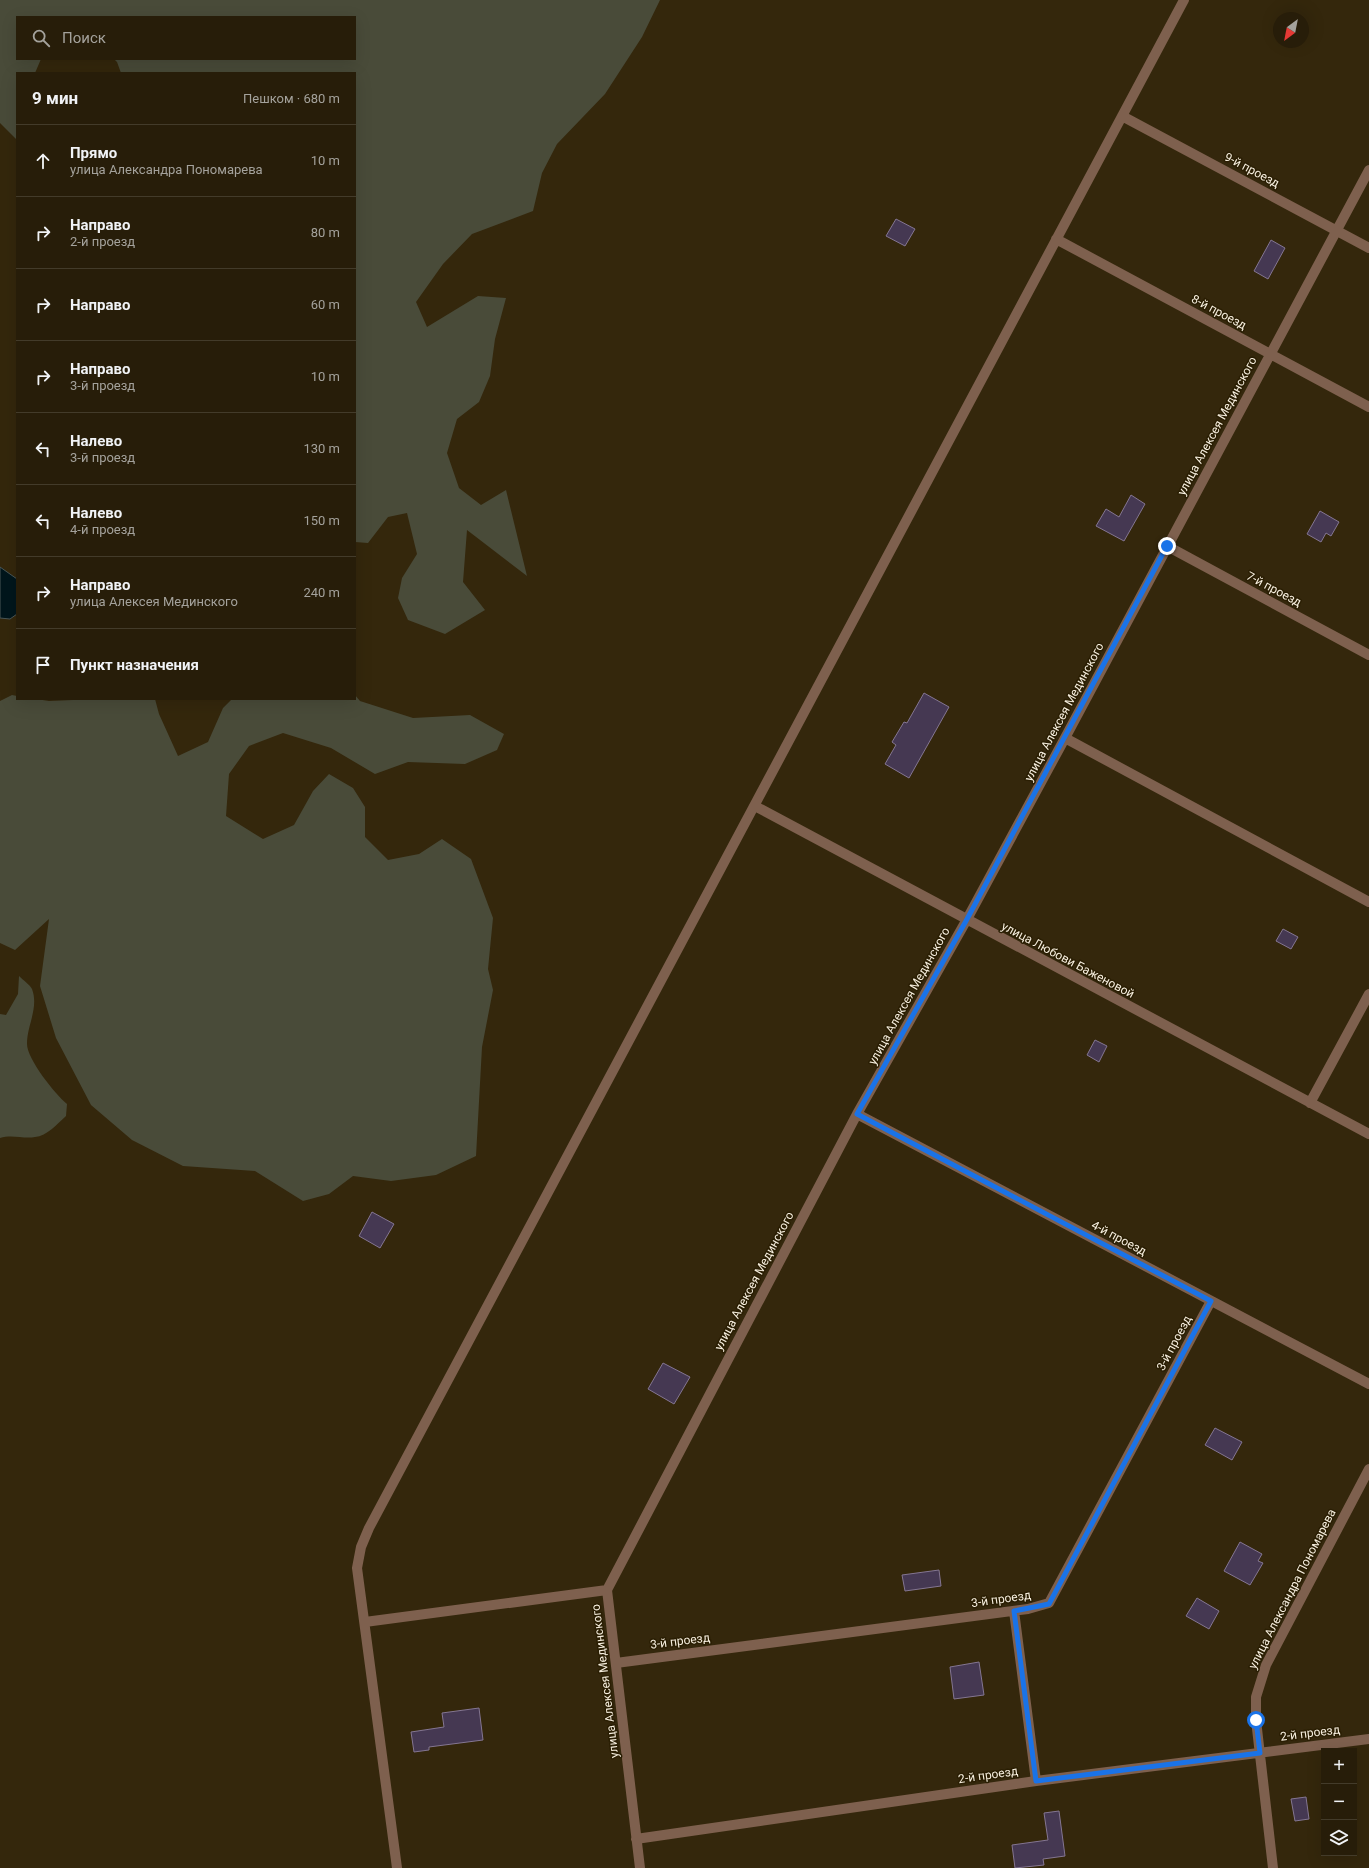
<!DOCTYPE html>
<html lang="ru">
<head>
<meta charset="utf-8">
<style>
  body { margin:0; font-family:Roboto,sans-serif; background:#332a17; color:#f1f3f6 }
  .controls { position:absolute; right:12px; bottom:12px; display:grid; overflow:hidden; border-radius:0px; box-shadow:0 4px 16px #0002 }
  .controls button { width:36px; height:36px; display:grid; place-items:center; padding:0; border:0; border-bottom:1px solid #433b2a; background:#271d09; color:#f1f3f6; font:20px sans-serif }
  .compass { position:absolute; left:1273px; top:12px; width:36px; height:36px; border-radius:50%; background:#271d09; box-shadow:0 4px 16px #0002; rotate:212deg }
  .stop { position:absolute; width:12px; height:12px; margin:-9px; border:3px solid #1a73e8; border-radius:50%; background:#fff }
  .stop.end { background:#1a73e8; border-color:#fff; box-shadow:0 1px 4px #0008 }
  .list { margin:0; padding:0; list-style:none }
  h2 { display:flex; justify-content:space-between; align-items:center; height:52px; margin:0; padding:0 16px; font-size:17px }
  h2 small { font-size:13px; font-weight:400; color:#a4a29c }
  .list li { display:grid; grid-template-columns:26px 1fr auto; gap:12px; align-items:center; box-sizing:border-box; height:72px; padding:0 16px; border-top:1px solid #433b2a }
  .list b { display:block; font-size:15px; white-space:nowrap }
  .list p { margin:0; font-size:13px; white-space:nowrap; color:#a4a29c }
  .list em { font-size:13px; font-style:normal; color:#a4a29c }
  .icon { flex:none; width:22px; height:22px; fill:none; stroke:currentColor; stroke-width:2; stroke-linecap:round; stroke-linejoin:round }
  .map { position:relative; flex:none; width:1369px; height:1868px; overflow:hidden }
  .search { position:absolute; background:#271d09; box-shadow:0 4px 16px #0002; left:16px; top:16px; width:340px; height:44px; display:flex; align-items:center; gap:10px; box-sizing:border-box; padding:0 14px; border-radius:0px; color:#a4a29c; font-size:15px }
  .panel { position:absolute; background:#271d09; box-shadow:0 4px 16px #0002; left:16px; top:72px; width:340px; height:628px; border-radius:0px }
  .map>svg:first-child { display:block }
</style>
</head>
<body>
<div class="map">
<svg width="1369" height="1868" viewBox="0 0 1369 1868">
  <rect width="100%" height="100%" fill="#34270c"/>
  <path fill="#494b39" d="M0,0H660L642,37L605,94L557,144L542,173L533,211L472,234L443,264L416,302L427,327L478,296L506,298L495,339L490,376L479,402L457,419L447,453L459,488L481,505L506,490L527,576L467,530L463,582L485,610L445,634L408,620L398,598L402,578L417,554L407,513L388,517L368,543L355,542V73H121L117,62L114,59H355V17H17V59H41L35,73H17V140L0,123Z
    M12,695L17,696V699H36L49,701L96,699H155L159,714L178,756L208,742L223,708L232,699H355V695L360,701L413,718L470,715L504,734L497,750L465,764L408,762L375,774L331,748L283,733L249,746L229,774L226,816L263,839L294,825L313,791L329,774L353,788L365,807V837L388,860L419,854L442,839L471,859L493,918L488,969L493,990L482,1047L476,1156L436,1175L391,1181L353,1176L329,1194L303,1201L255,1171L183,1166L132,1140L91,1105L56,1038L40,986L49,919L15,950L0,943V701Z
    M19,976C23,980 30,985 32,989C39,1008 27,1025 27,1044C27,1059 55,1094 67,1104L66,1116C57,1124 47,1136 35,1137C23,1139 12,1134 0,1138V1014L6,1015L18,994Z"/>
  <path fill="#00161c" stroke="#4a5757" d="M0,567L17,579V614L10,619L0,618Z"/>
  <path fill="#453852" stroke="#847692" d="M896,219L915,229L905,246L886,236Z
    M1271,240L1285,248L1268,279L1254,271Z
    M1131,495L1145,504L1124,541L1096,526L1106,509L1119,517Z
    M1320,511L1339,522L1331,536L1326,533L1321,542L1307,534Z
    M924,693L949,707L909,778L885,764L896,745L892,742L904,722L907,723Z
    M1283,929L1298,937L1291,949L1276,941Z
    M1095,1040L1107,1046L1099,1062L1087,1055Z
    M372,1212L394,1224L380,1248L359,1236Z
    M663,1363L690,1377L674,1404L648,1389Z
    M1215,1428L1242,1442L1232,1460L1205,1445Z
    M1240,1542L1262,1554L1258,1561L1263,1563L1250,1585L1224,1571Z
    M939,1570L941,1586L905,1591L902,1575Z
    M1197,1598L1219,1611L1209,1629L1186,1616Z
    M979,1662L984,1695L954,1699L950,1667Z
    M479,1708L483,1740L429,1747V1750L414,1752L411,1732L444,1727L442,1713Z
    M1306,1797L1309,1819L1295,1821L1291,1799Z
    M1059,1811L1065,1856L1043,1859L1044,1865L1015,1868L1012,1845L1048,1840L1044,1813Z"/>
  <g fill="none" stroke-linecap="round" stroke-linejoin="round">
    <path stroke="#7e604e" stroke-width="10" d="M1122,116L1369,248
      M1056,239L1369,407
      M1167,546L1369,655
      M1065,738L1369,902
      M755,806L1369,1134
      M1310,1103L1369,994
      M857,1114L1369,1384
      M1014,1611L1036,1781
      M365,1622L607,1590
      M616,1663L1028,1609L1049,1603L1211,1301
      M636,1839L1036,1781L1369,1739
      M397,1868L357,1568L361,1547L369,1528L1184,0
      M640,1868L607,1590L857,1114L966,921L1065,738L1369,170
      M1273,1868L1256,1720V1697L1266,1665L1369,1469"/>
  </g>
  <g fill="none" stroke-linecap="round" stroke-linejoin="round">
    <path stroke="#1a73e8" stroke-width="5" d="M1167,546L966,921L857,1114L1211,1301L1049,1604L1014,1611L1036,1781L1260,1753L1256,1720"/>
  </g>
  <g text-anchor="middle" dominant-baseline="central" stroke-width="3" stroke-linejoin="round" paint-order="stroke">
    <g font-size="12" fill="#f8f0e0" stroke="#2a1e03">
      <text transform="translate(1252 170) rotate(28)">9-й проезд</text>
      <text transform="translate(1219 312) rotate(28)">8-й проезд</text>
      <text transform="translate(1217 426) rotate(-62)">улица Алексея Мединского</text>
      <text transform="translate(1274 589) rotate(28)">7-й проезд</text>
      <text transform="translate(1064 712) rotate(-62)">улица Алексея Мединского</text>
      <text transform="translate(1068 960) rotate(28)">улица Любови Баженовой</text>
      <text transform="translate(909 996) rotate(-61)">улица Алексея Мединского</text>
      <text transform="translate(1119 1238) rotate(28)">4-й проезд</text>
      <text transform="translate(754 1281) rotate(-62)">улица Алексея Мединского</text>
      <text transform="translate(1174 1343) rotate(-62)">3-й проезд</text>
      <text transform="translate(1292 1589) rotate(-63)">улица Александра Пономарева</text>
      <text transform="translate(1001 1599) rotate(-8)">3-й проезд</text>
      <text transform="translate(680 1641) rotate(-7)">3-й проезд</text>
      <text transform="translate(605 1681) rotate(-97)">улица Алексея Мединского</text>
      <text transform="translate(1310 1733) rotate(-7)">2-й проезд</text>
      <text transform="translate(988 1775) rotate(-8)">2-й проезд</text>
    </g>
  </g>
</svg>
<div class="controls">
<button>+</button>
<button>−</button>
<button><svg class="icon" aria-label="layers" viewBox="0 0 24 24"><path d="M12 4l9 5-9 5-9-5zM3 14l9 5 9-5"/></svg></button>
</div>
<svg class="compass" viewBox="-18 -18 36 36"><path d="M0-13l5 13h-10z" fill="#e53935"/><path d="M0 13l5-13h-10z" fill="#a4a29c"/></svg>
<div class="stop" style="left:1256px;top:1720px"></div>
<div class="stop end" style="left:1167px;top:546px"></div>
<div class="search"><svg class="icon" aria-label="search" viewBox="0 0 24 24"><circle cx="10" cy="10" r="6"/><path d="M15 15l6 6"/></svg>Поиск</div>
<section class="panel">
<h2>9 мин<small>Пешком · 680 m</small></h2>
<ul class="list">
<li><svg class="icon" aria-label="ahead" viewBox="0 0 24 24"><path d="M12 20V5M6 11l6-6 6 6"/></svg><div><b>Прямо</b><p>улица Александра Пономарева</p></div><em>10 m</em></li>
<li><svg class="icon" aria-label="right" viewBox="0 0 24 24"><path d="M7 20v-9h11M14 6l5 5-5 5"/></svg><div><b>Направо</b><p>2-й проезд</p></div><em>80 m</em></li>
<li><svg class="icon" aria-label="right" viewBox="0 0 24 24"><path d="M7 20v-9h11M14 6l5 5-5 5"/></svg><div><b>Направо</b></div><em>60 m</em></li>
<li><svg class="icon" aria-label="right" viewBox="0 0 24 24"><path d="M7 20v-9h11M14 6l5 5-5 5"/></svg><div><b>Направо</b><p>3-й проезд</p></div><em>10 m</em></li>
<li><svg class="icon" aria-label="left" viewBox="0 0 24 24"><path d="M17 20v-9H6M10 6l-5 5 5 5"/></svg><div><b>Налево</b><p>3-й проезд</p></div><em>130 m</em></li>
<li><svg class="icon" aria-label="left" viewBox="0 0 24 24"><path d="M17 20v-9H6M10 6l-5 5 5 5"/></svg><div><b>Налево</b><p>4-й проезд</p></div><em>150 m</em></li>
<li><svg class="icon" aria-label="right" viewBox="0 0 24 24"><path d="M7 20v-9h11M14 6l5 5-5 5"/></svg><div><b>Направо</b><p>улица Алексея Мединского</p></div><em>240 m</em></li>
<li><svg class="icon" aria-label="arrive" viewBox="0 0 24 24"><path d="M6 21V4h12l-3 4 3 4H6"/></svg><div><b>Пункт назначения</b></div></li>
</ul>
</section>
</div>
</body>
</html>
